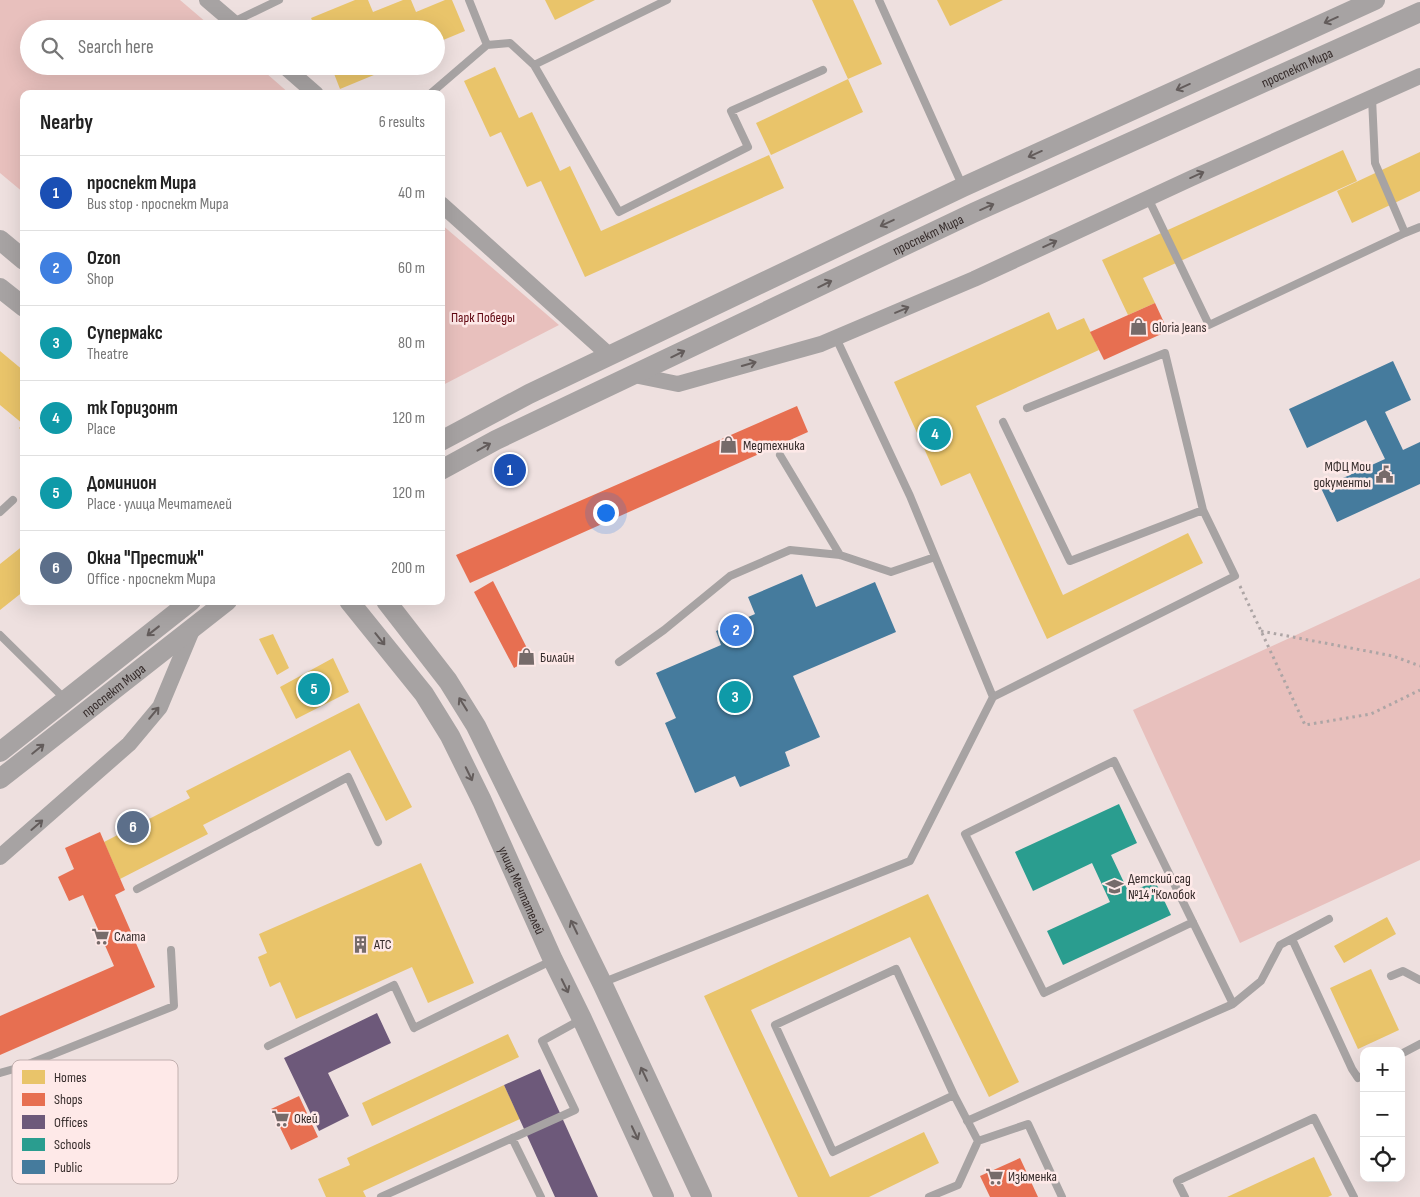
<!DOCTYPE html>
<html lang="en">
<head>
<meta charset="utf-8">
<style>
  body { margin:0; font-family:"Sofia Sans Condensed",sans-serif; background:#f6f6f6; color:#222 }
  .controls { position:absolute; right:15px; bottom:15px; display:grid; overflow:hidden; border-radius:10px; box-shadow:0 5px 20px #0002 }
  .controls button { width:45px; height:45px; display:grid; place-items:center; padding:0; border:0; border-bottom:1px solid #e0e0e0; background:#fff; color:#222; font:25px sans-serif }
  .you { position:absolute; left:605px; top:512px; width:18px; height:18px; margin:-12px; border:4px solid #fff; border-radius:50%; background:#1a73e8; box-shadow:0 0 0 8px #1a73e833 }
  .badge { display:grid; place-items:center; width:32px; height:32px; border-radius:50%; background:#ea580c; color:#fff; font-size:16px; font-weight:700 }
  .pin { position:absolute; translate:-50% -50%; border:2px solid #fff; box-shadow:0 1px 5px #0006 }
  .list { margin:0; padding:0; list-style:none }
  h2 { display:flex; justify-content:space-between; align-items:center; height:65px; margin:0; padding:0 20px; font-size:21px }
  h2 small { font-size:16px; font-weight:400; color:#767676 }
  .list li { display:grid; grid-template-columns:32px 1fr auto; gap:15px; align-items:center; box-sizing:border-box; height:75px; padding:0 20px; border-top:1px solid #e0e0e0 }
  .list b { display:block; font-size:19px; white-space:nowrap }
  .list p { margin:0; font-size:16px; white-space:nowrap; color:#767676 }
  .list em { font-size:16px; font-style:normal; color:#767676 }
  .icon { flex:none; width:28px; height:28px; fill:none; stroke:currentColor; stroke-width:2; stroke-linecap:round; stroke-linejoin:round }
  .map { position:relative; flex:none; width:1420px; height:1197px; overflow:hidden }
  .search { position:absolute; background:#fff; box-shadow:0 5px 20px #0002; left:20px; top:20px; width:425px; height:55px; display:flex; align-items:center; gap:12px; box-sizing:border-box; padding:0 18px; border-radius:28px; color:#767676; font-size:19px }
  .panel { position:absolute; background:#fff; box-shadow:0 5px 20px #0002; left:20px; top:90px; width:425px; height:515px; border-radius:10px }
  .map>svg:first-child { display:block }
</style>
</head>
<body>
<div class="map">
<svg width="1420" height="1197" viewBox="0 0 1420 1197">
  <rect width="100%" height="100%" fill="#eee0df"/>
  <path fill="#e8c0bd" d="M0,0H180L214,29H29V66H258L290,94H24V193L0,173Z
    M441,224L559,325L441,386Z
    M1420,578V860L1240,943L1133,710Z"/>
  <path fill="#e9c46a" d="M355,0H368L373,12L403,0H411L416,12L445,0H452L465,31L436,43V29H316L311,18Z
    M545,0H595L555,20Z
    M812,0H853L882,64L848,79Z
    M937,0H1003L950,26Z
    M331,66H385L386,70L340,89Z
    M495,67L519,118L532,112L560,171L570,166L601,231L769,155L784,188L585,277L541,181L527,187L501,132L490,137L464,81Z
    M848,79L863,112L771,155L756,123Z
    M1343,150L1357,181L1143,278L1155,303L1128,315L1102,260Z
    M1420,152V191L1352,223L1337,191Z
    M1049,312L1057,330L1084,318L1099,350L976,406L1063,595L1188,533L1203,563L1047,639L970,473L941,486L894,382Z
    M0,351L24,371V433L19,428L23,424L0,405Z
    M24,545V591L0,610V564Z
    M273,634L289,668L277,675L259,639Z
    M333,658L349,692L296,719L280,687Z
    M359,703L412,807L386,821L350,750L203,825L208,834L120,879L104,842L190,798L186,791Z
    M421,863L474,983L428,1003L412,967L296,1019L280,982L270,987L258,957L267,953L259,934Z
    M928,894L1019,1082L989,1097L910,937L751,1010L830,1177L924,1132L939,1163L869,1197H798L704,996Z
    M1387,917L1396,934L1344,963L1334,946Z
    M1371,969L1399,1030L1358,1049L1330,988Z
    M508,1034L519,1057L372,1126L362,1103Z
    M504,1085L520,1119L363,1191L366,1197H326L318,1179L350,1165L347,1158Z
    M1314,1157L1332,1195L1328,1197H1227Z"/>
  <path fill="#e76f51" d="M1155,303L1168,331L1104,360L1090,332Z
    M797,406L808,432L470,583L456,555Z
    M493,581L532,658L514,668L474,592Z
    M100,832L125,890L115,895L155,987L0,1055V1016L114,966L83,895L69,901L58,877L74,869L65,848Z
    M299,1096L318,1137L291,1150L271,1109Z
    M1020,1158L1038,1197H990L980,1176Z"/>
  <path fill="#6d597a" d="M377,1013L391,1043L328,1073L349,1116L319,1131L284,1058Z
    M540,1069L598,1197H555L504,1085Z"/>
  <path fill="#2a9d8f" d="M1119,804L1137,843L1111,855L1129,893L1155,881L1171,915L1063,965L1047,931L1110,902L1092,863L1033,891L1015,852Z"/>
  <path fill="#457b9d" d="M1393,361L1411,400L1385,412L1403,450L1420,442V484L1337,522L1321,488L1385,459L1366,420L1307,448L1289,409Z
    M802,574L816,607L875,582L896,632L793,676L820,737L785,752L790,766L740,787L735,776L695,793L665,723L676,718L656,673L721,645L716,631L755,614L748,597Z"/>
  <g fill="none" stroke-linecap="round" stroke-linejoin="round">
    <path stroke="#ada5a5" stroke-width="3" stroke-dasharray="2.5 4" stroke-linecap="butt" d="M1240,586L1305,725L1371,714L1420,690
      M1261,631L1393,656L1420,666"/>
    <path stroke="#a7a3a3" stroke-width="8" d="M469,0L487,45
      M879,0L963,187
      M233,22L279,0
      M534,65L667,0
      M430,94L487,45L510,43L534,65L619,212L748,147L731,111L823,70
      M1372,98L1375,163L1405,233L1420,227
      M1148,198L1209,325L1405,233
      M1003,422L1070,561L1203,510
      M780,455L840,555
      M0,512L13,500
      M0,635L66,700
      M619,662L664,630L730,576L790,550L840,555L891,572L935,557
      M993,697L1235,576L1203,510L1165,353L1027,408
      M137,889L348,777L378,842
      M1193,922L1044,993L965,834L1114,761L1233,1004
      M1292,939L1352,1069L1358,1078L1364,1075
      M1391,976L1403,971L1420,980
      M604,982L910,861L993,697L910,496L836,338
      M268,1046L394,985L414,1028L553,960
      M1401,1054L1420,1044
      M0,1073L21,1067L174,1006L171,950
      M954,1095L833,1152L775,1025L896,969L954,1095L978,1141L1028,1124L1062,1197
      M967,1121L1233,1004L1261,981L1280,945L1329,919
      M512,1138L541,1197
      M381,1197L575,1110L542,1041L582,1019
      M929,1197L958,1185L978,1141
      M1185,1197L1177,1181L1314,1118L1354,1197"/>
    <path stroke="#a7a3a3" stroke-width="16" d="M207,0L241,29
      M284,66L316,94
      M441,204L609,355
      M634,375L678,384L821,344L974,279L1192,178L1420,76
      M0,857L129,744L160,707L193,628"/>
    <g stroke="#a7a3a3" stroke-width="20">
      <path d="M0,240L24,260"/>
      <path d="M0,288L24,307"/>
      <path d="M441,441L529,394L963,187L1375,0"/>
      <path id="s1" d="M441,470L496,440L973,213L1420,12"/>
      <path id="s2" d="M349,601L424,694L450,736L482,801L553,960L582,1019L664,1197"/>
      <path d="M386,601L448,681L476,726L602,983L702,1197"/>
      <path d="M0,752L191,601"/>
      <path id="s3" d="M0,779L227,601"/>
    </g>
  </g>
  <defs><path id="oneway-shaft" d="M-6 0H5M1.5-3L5.5 0L1.5 3" fill="none" stroke-width="1.6" stroke-linecap="round" stroke-linejoin="round" transform="scale(1.25)"/></defs>
  <g stroke="#635c5b">
    <use href="#oneway-shaft" transform="translate(1331 20) rotate(156)"/>
    <use href="#oneway-shaft" transform="translate(1183 87) rotate(156)"/>
    <use href="#oneway-shaft" transform="translate(1035 154) rotate(156)"/>
    <use href="#oneway-shaft" transform="translate(1197 175) rotate(-24)"/>
    <use href="#oneway-shaft" transform="translate(987 207) rotate(-24)"/>
    <use href="#oneway-shaft" transform="translate(887 223) rotate(155)"/>
    <use href="#oneway-shaft" transform="translate(1050 244) rotate(-25)"/>
    <use href="#oneway-shaft" transform="translate(825 284) rotate(-26)"/>
    <use href="#oneway-shaft" transform="translate(902 310) rotate(-23)"/>
    <use href="#oneway-shaft" transform="translate(678 354) rotate(-26)"/>
    <use href="#oneway-shaft" transform="translate(749 364) rotate(-16)"/>
    <use href="#oneway-shaft" transform="translate(484 447) rotate(-29)"/>
    <use href="#oneway-shaft" transform="translate(153 631) rotate(142)"/>
    <use href="#oneway-shaft" transform="translate(380 639) rotate(51)"/>
    <use href="#oneway-shaft" transform="translate(463 704) rotate(-122)"/>
    <use href="#oneway-shaft" transform="translate(154 713) rotate(-50)"/>
    <use href="#oneway-shaft" transform="translate(38 749) rotate(-39)"/>
    <use href="#oneway-shaft" transform="translate(469 774) rotate(64)"/>
    <use href="#oneway-shaft" transform="translate(37 825) rotate(-41)"/>
    <use href="#oneway-shaft" transform="translate(574 927) rotate(-116)"/>
    <use href="#oneway-shaft" transform="translate(565 986) rotate(64)"/>
    <use href="#oneway-shaft" transform="translate(644 1074) rotate(-115)"/>
    <use href="#oneway-shaft" transform="translate(635 1133) rotate(65)"/>
  </g>
  <defs>
    <symbol id="shop-bare" viewBox="-9 -9 18 18"><path d="M-5-2.5h2.3a2.7 3.5 0 0 1 5.4 0H5L5.5 6h-11ZM-1.5-2.5h3a1.5 2.3 0 0 0-3 0Z" fill="#766b6a" stroke="#fee9e8" stroke-width="2.5" paint-order="stroke"/></symbol>
    <symbol id="civic-bare" viewBox="-9 -9 18 18"><path d="M-.6-6.5H3V-4.5H.6V-3L4-1V1h2V6H-6V1h2V-1L-.6-3ZM-1.2 2.5V6h2.4V2.5Z" fill="#766b6a" stroke="#fee9e8" stroke-width="2.5" paint-order="stroke"/></symbol>
    <symbol id="school-bare" viewBox="-9 -9 18 18"><path d="M0-5L7-2L0 1L-7-2ZM-4 1L0 2.5L4 1V4Q0 6-4 4Z" fill="#766b6a" stroke="#fee9e8" stroke-width="2.5" paint-order="stroke"/></symbol>
    <symbol id="supermarket-bare" viewBox="-9 -9 18 18"><path d="M-6-5.5h2.5l.6 2H6L4.5 2H-2.5L-4.4-4H-6ZM-1.5 3.2a1.3 1.3 0 1 0 .1 0ZM3 3.2a1.3 1.3 0 1 0 .1 0Z" fill="#766b6a" stroke="#fee9e8" stroke-width="2.5" paint-order="stroke"/></symbol>
    <symbol id="building-bare" viewBox="-9 -9 18 18"><path d="M-4-6H4V6H1V3H-1V6H-4ZM-2.5-4.3h1.7v1.8h-1.7ZM.8-4.3h1.7v1.8H.8ZM-2.5-1h1.7V.8h-1.7ZM.8-1h1.7V.8H.8Z" fill="#766b6a" stroke="#fee9e8" stroke-width="2.5" paint-order="stroke"/></symbol>
  </defs>
  <g fill-rule="evenodd">
    <use href="#shop-bare" x="1126" y="314" width="25" height="25"/>
    <use href="#shop-bare" x="716" y="432" width="25" height="25"/>
    <use href="#civic-bare" x="1372" y="462" width="25" height="25"/>
    <use href="#shop-bare" x="514" y="644" width="25" height="25"/>
    <use href="#school-bare" x="1102" y="874" width="25" height="25"/>
    <use href="#supermarket-bare" x="88" y="924" width="25" height="25"/>
    <use href="#building-bare" x="348" y="932" width="25" height="25"/>
    <use href="#supermarket-bare" x="268" y="1106" width="25" height="25"/>
    <use href="#supermarket-bare" x="982" y="1164" width="25" height="25"/>
  </g>
  <g text-anchor="middle" dominant-baseline="central" stroke-width="5" stroke-linejoin="round" paint-order="stroke">
    <g font-size="14" fill="#362c2b" stroke="#fee9e8">
      <text stroke="none"><textPath href="#s1" startOffset="946">проспект Мира</textPath></text>
      <text stroke="none"><textPath href="#s1" startOffset="541">проспект Мира</textPath></text>
      <text stroke="none"><textPath href="#s3" startOffset="144">проспект Мира</textPath></text>
      <text stroke="none"><textPath href="#s2" startOffset="339">улица Мечтателей</textPath></text>
    </g>
    <g font-size="14" fill="#5f050f" stroke="#fee9e8">
      <text x="483" y="317">Парк Победы</text>
    </g>
    <g font-size="14" fill="#362c2b" stroke="#fee9e8" text-anchor="start">
      <text x="1152" y="327">Gloria Jeans</text>
      <text x="743" y="445">Медтехника</text>
      <text x="1371" y="466" text-anchor="end">МФЦ Мои<tspan x="1371" dy="16">документы</tspan></text>
      <text x="540" y="657">Билайн</text>
      <text x="1128" y="878">Детский сад<tspan x="1128" dy="16">№14 "Колобок</tspan></text>
      <text x="114" y="936">Слата</text>
      <text x="374" y="944">АТС</text>
      <text x="294" y="1118">Окей</text>
      <text x="1008" y="1176">Изюменка</text>
    </g>
  </g>
  <rect x="12" y="1060" width="166" height="124" rx="8" fill="#fee9e8" stroke="#c2b0af" stroke-width="1"/>
  <rect x="22" y="1070" width="23" height="14" fill="#e9c46a"/>
  <rect x="22" y="1093" width="23" height="13" fill="#e76f51"/>
  <rect x="22" y="1115" width="23" height="14" fill="#6d597a"/>
  <rect x="22" y="1138" width="23" height="13" fill="#2a9d8f"/>
  <rect x="22" y="1160" width="23" height="14" fill="#457b9d"/>
  <g font-size="14" fill="#362c2b">
    <text x="54" y="1082">Homes</text>
    <text x="54" y="1104">Shops</text>
    <text x="54" y="1127">Offices</text>
    <text x="54" y="1149">Schools</text>
    <text x="54" y="1172">Public</text>
  </g>
</svg>
<div class="controls">
<button>+</button>
<button>−</button>
<button><svg class="icon" aria-label="locate" viewBox="0 0 24 24"><circle cx="12" cy="12" r="6"/><path d="M12 2v4M12 18v4M2 12h4M18 12h4"/></svg></button>
</div>
<div class="you"></div>
<div class="pin badge" style="left:510px;top:470px;background:#1a4fb4">1</div>
<div class="pin badge" style="left:736px;top:630px;background:#3f7fe0">2</div>
<div class="pin badge" style="left:735px;top:697px;background:#0f9aa8">3</div>
<div class="pin badge" style="left:935px;top:434px;background:#0f9aa8">4</div>
<div class="pin badge" style="left:314px;top:689px;background:#0f9aa8">5</div>
<div class="pin badge" style="left:133px;top:827px;background:#5c6f8a">6</div>
<div class="search"><svg class="icon" aria-label="search" viewBox="0 0 24 24"><circle cx="10" cy="10" r="6"/><path d="M15 15l6 6"/></svg>Search here</div>
<section class="panel">
<h2>Nearby<small>6 results</small></h2>
<ul class="list">
<li><span class="badge" style="background:#1a4fb4">1</span><div><b>проспект Мира</b><p>Bus stop · проспект Мира</p></div><em>40 m</em></li>
<li><span class="badge" style="background:#3f7fe0">2</span><div><b>Ozon</b><p>Shop</p></div><em>60 m</em></li>
<li><span class="badge" style="background:#0f9aa8">3</span><div><b>Супермакс</b><p>Theatre</p></div><em>80 m</em></li>
<li><span class="badge" style="background:#0f9aa8">4</span><div><b>тк Горизонт</b><p>Place</p></div><em>120 m</em></li>
<li><span class="badge" style="background:#0f9aa8">5</span><div><b>Доминион</b><p>Place · улица Мечтателей</p></div><em>120 m</em></li>
<li><span class="badge" style="background:#5c6f8a">6</span><div><b>Окна &quot;Престиж&quot;</b><p>Office · проспект Мира</p></div><em>200 m</em></li>
</ul>
</section>
</div>
</body>
</html>
